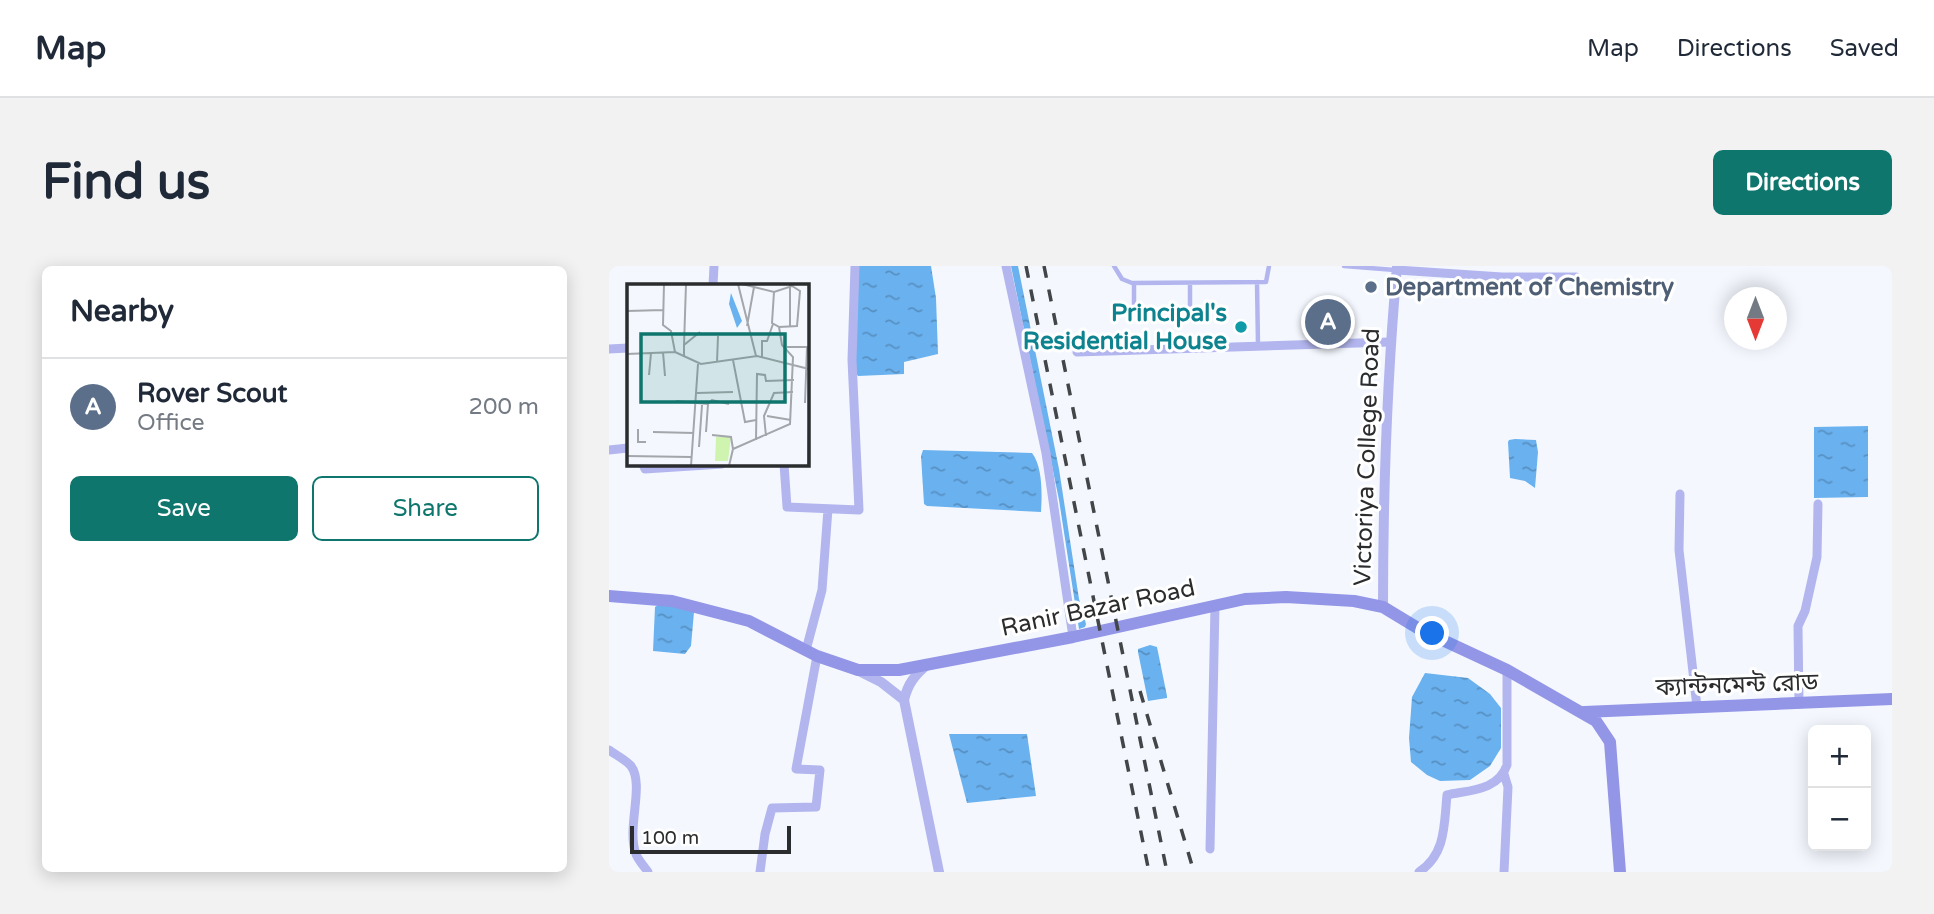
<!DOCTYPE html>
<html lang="en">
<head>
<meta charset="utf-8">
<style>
  body { margin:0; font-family:"Varela Round","Noto Sans Bengali",sans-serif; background:#f2f2f3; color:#1f2937 }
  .controls { position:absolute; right:21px; bottom:21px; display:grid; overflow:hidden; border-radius:10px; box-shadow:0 4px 18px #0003 }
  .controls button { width:63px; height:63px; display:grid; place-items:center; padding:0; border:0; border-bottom:2px solid #e0e1e3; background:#fff; color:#1f2937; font:35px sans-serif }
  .compass { position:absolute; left:1115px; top:21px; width:63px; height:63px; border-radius:50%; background:#fff; box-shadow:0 4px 18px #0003; rotate:180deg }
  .scale { position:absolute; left:21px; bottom:18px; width:161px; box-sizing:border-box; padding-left:7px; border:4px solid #2a2c2e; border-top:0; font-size:19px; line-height:24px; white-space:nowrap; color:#2a2c2e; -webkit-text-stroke:5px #fff; paint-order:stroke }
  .you { position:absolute; left:824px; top:368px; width:24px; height:24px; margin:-18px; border:5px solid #fff; border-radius:50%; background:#1a73e8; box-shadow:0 0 0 10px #1a73e833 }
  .badge { display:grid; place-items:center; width:46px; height:46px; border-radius:50%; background:#0f766e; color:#fff; font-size:23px; font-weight:700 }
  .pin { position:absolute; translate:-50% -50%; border:4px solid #fff; box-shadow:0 2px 7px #0006 }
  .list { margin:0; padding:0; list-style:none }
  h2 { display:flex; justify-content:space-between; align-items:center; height:91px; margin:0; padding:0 28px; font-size:30px }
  h2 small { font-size:23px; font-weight:400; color:#747a83 }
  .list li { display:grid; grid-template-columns:46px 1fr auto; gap:21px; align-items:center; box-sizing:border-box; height:98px; padding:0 28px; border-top:2px solid #e0e1e3 }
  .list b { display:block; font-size:26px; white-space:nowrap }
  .list p { margin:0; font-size:23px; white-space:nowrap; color:#747a83 }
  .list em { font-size:23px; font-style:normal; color:#747a83 }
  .actions { display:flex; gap:14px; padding:21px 28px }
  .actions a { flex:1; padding:16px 0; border:2px solid #0f766e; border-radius:10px; text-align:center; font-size:24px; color:#0f766e }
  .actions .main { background:#0f766e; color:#fff }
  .map { position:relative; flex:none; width:1283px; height:606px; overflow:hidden; border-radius:10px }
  header { display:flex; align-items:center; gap:42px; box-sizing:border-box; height:98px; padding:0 35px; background:#fff; border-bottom:2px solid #e0e1e3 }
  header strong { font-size:33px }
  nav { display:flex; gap:38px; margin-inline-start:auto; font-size:24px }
  .intro { display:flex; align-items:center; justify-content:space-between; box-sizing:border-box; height:168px; padding:0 42px }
  h1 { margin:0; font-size:49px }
  .button { padding:18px 32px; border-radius:10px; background:#0f766e; color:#fff; font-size:24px; font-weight:700 }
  main { display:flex; gap:42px; padding:0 42px }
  aside { flex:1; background:#fff; border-radius:10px; box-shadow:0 4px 18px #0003 }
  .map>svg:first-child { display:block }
</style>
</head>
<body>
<header>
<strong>Map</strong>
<nav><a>Map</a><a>Directions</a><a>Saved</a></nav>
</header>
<div class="intro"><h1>Find us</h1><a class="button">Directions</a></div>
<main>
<aside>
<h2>Nearby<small></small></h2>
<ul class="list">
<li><span class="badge" style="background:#5c6f8a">A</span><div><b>Rover Scout</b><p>Office</p></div><em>200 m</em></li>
</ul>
<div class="actions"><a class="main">Save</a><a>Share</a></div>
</aside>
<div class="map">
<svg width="1283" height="606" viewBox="0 0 1283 606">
  <defs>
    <pattern id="water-ripples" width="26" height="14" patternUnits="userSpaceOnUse" patternTransform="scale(1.75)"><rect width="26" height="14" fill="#6ab1ef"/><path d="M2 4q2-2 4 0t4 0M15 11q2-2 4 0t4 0" fill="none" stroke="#5790c2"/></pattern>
  </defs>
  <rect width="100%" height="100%" fill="#f4f8fe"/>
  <path fill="url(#water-ripples)" d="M248,0H322L327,32L329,88L295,96V108L249,110L246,106Z
    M402,0H409L450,203L470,333L477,358L476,361L470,363L450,234Z
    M1259,160V231L1205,232V161Z
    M906,173L927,174L929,186L926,222L916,215L901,212L899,176L900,174Z
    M314,184L423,187C434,201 433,229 432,246L318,240L315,238L312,190Z
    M52,337L85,346L82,380L76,388L44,385L46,341Z
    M541,379L548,381L558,430V432L539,435L529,386V383Z
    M816,407L859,412L881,428L892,442V482L881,500L861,514L831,515L818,509L802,496L800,472L803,431Z
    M340,468H418L427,530L358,537Z"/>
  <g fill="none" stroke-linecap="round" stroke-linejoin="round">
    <path stroke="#b3b6ee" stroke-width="4.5" d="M505,0L513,13L523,17L657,16L660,0
      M735,0L786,4
      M648,16L649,79
      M525,17V46
      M581,47V17"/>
    <path stroke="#b3b6ee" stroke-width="9" d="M397,0L437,187L464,371
      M788,4L893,11H967
      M104,19L105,0
      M0,83L19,82
      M468,86L781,76
      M0,184L19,182
      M34,198L36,203L113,198
      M175,198L178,241L250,244L243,94L246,0
      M1071,228L1070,284L1088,441
      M197,384L213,324L219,243
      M1190,438L1189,360L1196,345L1208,291L1209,238
      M0,484C7,489 17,494 22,500C36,519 17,562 27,588C29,594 35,600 39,606
      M895,508L899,521L895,606
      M601,583L606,339
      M151,606L156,568L163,542L207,541L211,504L187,503L208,390
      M810,606C837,588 835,559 838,529C860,524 889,525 898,499V404"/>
    <path stroke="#b3b6ee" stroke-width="10" d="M774,341C774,227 778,113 788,0
      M319,398C306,409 299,417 295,434L330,606
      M250,405L272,416L295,434"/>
    <path stroke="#9395e7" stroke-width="12" d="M0,330L63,335L140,355L208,390L249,404H290L464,371L636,333L677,331L745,335L774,341L812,364L898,404L987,455L1001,476L1011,606
      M975,446L1283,433"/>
    <path stroke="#434648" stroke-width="3.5" stroke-dasharray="12 12" stroke-linecap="butt" d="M417,0L540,606
      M435,0L558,606
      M531,425L585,606"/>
  </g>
  <circle fill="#5c6f8a" stroke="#fff" stroke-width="2.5" cx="762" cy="21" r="7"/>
  <circle fill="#0f9aa8" stroke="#fff" stroke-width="2.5" cx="632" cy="61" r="7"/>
  <g text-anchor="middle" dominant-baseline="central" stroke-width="6" stroke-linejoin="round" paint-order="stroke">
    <g font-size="24" font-weight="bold" fill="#4e5e75" stroke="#fff" text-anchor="start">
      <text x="776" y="21">Department of Chemistry</text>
    </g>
    <g font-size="24" font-weight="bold" fill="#0d838f" stroke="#fff" text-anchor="end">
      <text x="618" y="47">Principal's<tspan x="618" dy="28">Residential House</tspan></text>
    </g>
    <g font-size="24" fill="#2a2c2e" stroke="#fff">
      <text transform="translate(758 191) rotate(-88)">Victoriya College Road</text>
      <text transform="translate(489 342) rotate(-12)">Ranir Bazar Road</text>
      <text transform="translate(1128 419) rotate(-2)">ক্যান্টনমেন্ট রোড</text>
    </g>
  </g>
  <g transform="translate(18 18)">
    <rect width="182" height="182" fill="#f4f8fe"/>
    <path d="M89,153H104L101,177H88Z" fill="#cff4af"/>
    <path d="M104,9L115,37L110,44L102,20Z" fill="#6ab1ef"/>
    <path fill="none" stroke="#a3a6ab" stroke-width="2" d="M37,0L36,41L44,47L48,68M111,0L129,72M115,0L147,8L165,2L173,7L170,42L152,43M163,1V42M0,27L37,26M120,42L127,3M57,61L59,0M160,63H180L178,119M36,68L38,92M48,68L74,80L130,72L182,85M0,70L48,68M57,72V61L73,48M135,74V57H140L146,40M106,76L118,138L129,136M90,78L91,52M22,91L24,69M70,109L106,108M49,117L81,120L79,148M81,120L85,116L102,120M140,132L164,136M11,145V158H19M26,148L67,149M85,151L104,153L106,165M139,152L137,132L147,109L166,108M129,156L130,90L138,91L139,97L167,96M72,163L75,121M0,172L64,173M64,182L71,80M102,182L106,165L163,140L166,73L155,61L152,43L145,39L147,8M181,182L182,136"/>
    <path fill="#0f766e" fill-opacity="0.15" stroke="#0f766e" stroke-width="3.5" d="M14,50H158V118H14Z"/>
    <rect width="182" height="182" fill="none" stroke="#2a2c2e" stroke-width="3.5"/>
  </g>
</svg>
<div class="controls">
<button>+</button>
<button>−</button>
</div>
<svg class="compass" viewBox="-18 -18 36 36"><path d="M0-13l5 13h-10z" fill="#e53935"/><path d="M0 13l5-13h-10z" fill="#747a83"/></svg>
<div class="scale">100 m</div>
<div class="you"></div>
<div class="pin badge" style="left:719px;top:56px;background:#5c6f8a">A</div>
</div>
</main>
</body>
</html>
